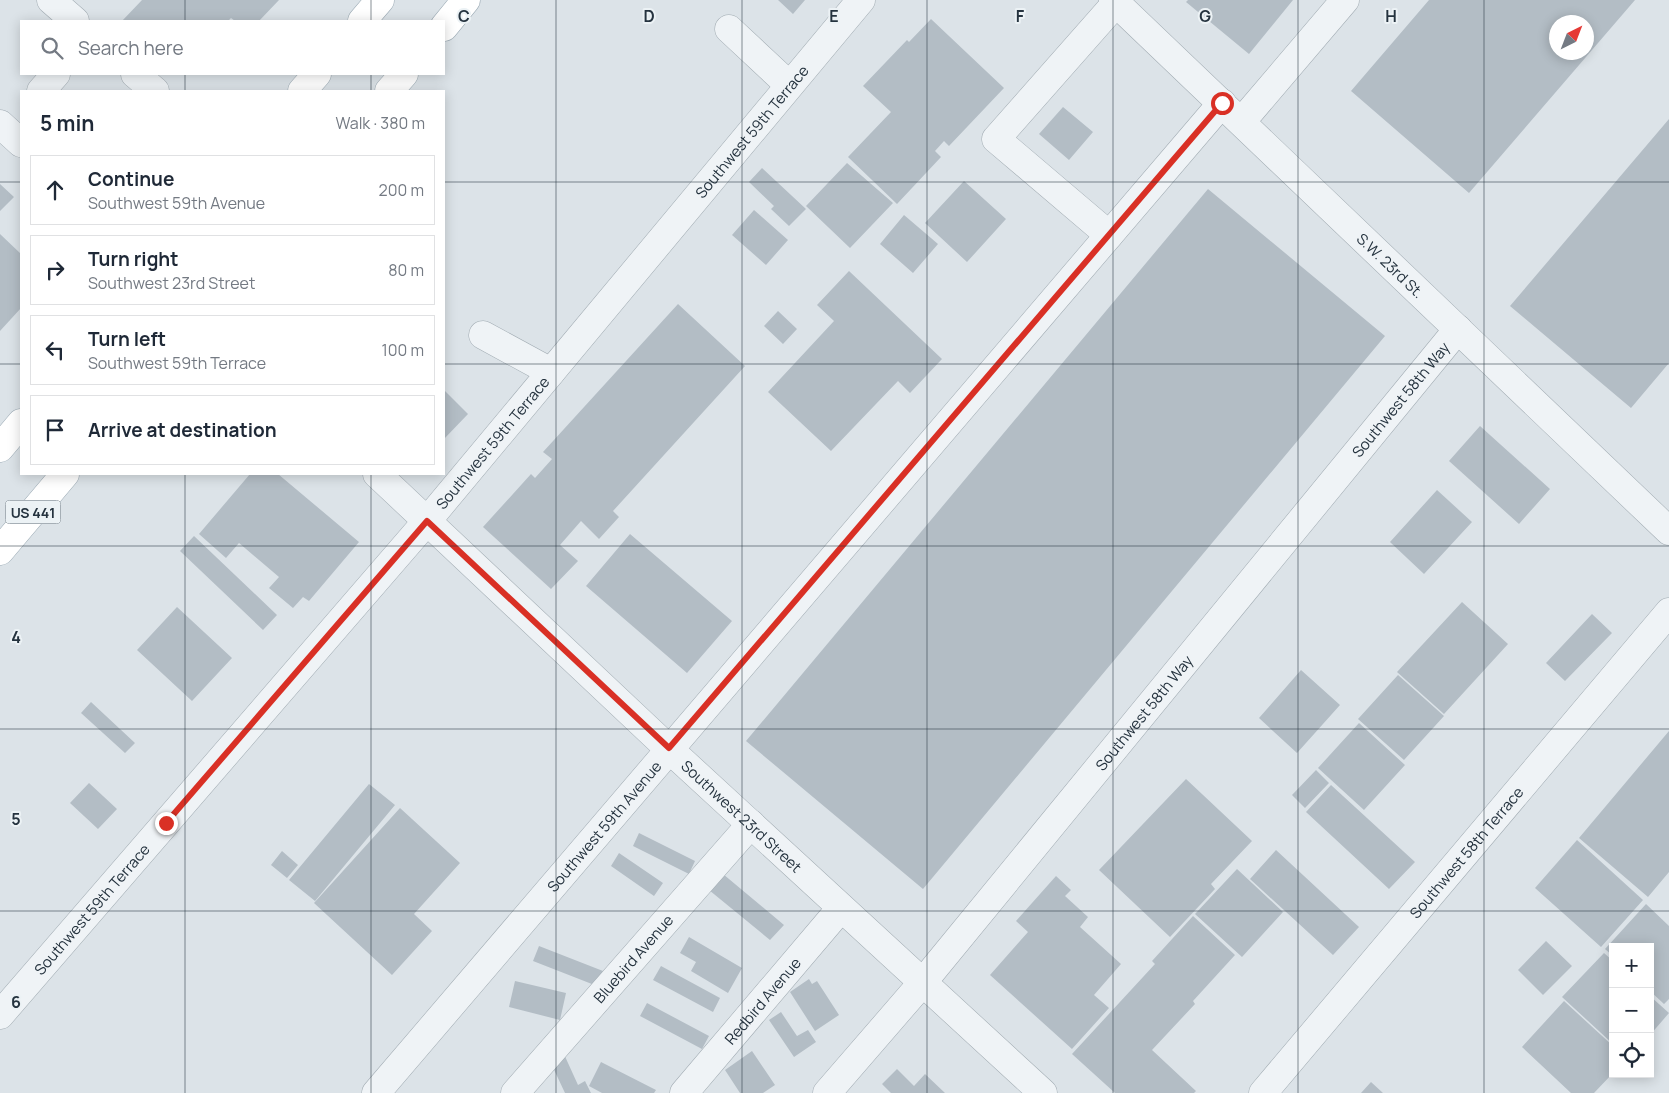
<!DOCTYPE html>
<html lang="en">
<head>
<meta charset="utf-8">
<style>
  body { margin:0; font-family:Manrope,sans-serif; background:#f2f2f3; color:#1f2937 }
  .controls { position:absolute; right:15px; bottom:15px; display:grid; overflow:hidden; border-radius:0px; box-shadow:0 2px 12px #0003 }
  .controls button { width:45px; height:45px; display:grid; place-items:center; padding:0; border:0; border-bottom:1px solid #e0e1e3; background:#fff; color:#1f2937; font:25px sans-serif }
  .compass { position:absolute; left:1549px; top:15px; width:45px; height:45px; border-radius:50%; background:#fff; box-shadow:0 2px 12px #0003; rotate:42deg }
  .stop { position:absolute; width:15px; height:15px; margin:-11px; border:4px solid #d93025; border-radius:50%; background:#fff }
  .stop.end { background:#d93025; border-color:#fff; box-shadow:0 1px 5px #0008 }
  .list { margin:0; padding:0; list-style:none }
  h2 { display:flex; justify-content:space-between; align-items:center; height:65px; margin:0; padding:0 20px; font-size:21px }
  h2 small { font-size:16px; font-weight:400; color:#747a83 }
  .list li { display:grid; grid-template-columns:32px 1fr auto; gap:15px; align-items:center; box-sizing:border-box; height:70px; margin:0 10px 10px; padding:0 10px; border:1px solid #e0e1e3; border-radius:0px }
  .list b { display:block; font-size:19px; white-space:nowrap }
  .list p { margin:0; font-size:16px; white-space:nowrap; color:#747a83 }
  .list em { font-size:16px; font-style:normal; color:#747a83 }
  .icon { flex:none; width:28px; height:28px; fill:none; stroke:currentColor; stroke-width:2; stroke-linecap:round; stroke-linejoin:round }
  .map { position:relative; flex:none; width:1669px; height:1093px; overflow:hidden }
  .search { position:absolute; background:#fff; box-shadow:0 2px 12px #0003; left:20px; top:20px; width:425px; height:55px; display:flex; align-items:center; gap:12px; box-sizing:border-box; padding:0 18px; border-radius:0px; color:#747a83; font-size:19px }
  .panel { position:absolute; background:#fff; box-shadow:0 2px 12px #0003; left:20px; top:90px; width:425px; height:385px; border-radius:0px }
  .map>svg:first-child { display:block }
</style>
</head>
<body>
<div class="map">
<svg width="1669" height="1093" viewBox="0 0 1669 1093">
  <rect width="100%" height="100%" fill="#dce3e8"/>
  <path fill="#b3bdc5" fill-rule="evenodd" d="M142,0H279L259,21H235L231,18L228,21H122Z
    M778,0H805L793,14Z
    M1188,0H1293L1249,54L1186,2Z
    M1429,0H1635L1469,193L1351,91ZM1556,22H1586V52H1556Z
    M931,19L1004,88L949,146L944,141L935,151L941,157L897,204L848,157L891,112L863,86L907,40L909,42Z
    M1063,107L1093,132L1069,160L1039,134Z
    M1669,119V363L1631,408L1510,306Z
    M847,163L893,203L850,248L806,206Z
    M762,168L806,209L789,226L771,209L774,206L749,182Z
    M964,181L1006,219L967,262L925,223Z
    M0,184L14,197L0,211Z
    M1208,189L1385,336L923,889L746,741Z
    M754,210L788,240L766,265L732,235Z
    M904,215L938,244L913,273L880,244Z
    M0,234L21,254V308L0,331Z
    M849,271L942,359L910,393L898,381L831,451L768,392L834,321L817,305Z
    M678,304L745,366L613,511L619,517L599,539L581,521L560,545L578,561L551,589L483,527L531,474L535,478L552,459L543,452Z
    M778,311L797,329L783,344L764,326Z
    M444,390L468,414L444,439Z
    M1480,426L1550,489L1519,524L1449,461Z
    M250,474H278L359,542L309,601L303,597L293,608L269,588L279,577L239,543L226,558L199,534Z
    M1437,490L1472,522L1424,574L1390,542Z
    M630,534L732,621L687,673L586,586Z
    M194,536L277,615L263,630L180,551Z
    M1462,602L1508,644L1444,714L1397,672Z
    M177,607L232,658L192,701L137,650Z
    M1592,614L1612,633L1565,681L1546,663Z
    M1301,670L1340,705L1297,753L1259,718Z
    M1398,675L1444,716L1404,760L1358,719Z
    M91,702L135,743L125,753L81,713Z
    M1359,723L1405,765L1364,810L1318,768Z
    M1669,731V872L1648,897L1579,838Z
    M1316,770L1329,783L1305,808L1292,795Z
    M1186,779L1252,841L1211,884L1215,889L1170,937L1099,870Z
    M89,783L117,809L98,829L70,803Z
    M369,784L395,805L315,901L289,880Z
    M1331,785L1415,862L1389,889L1306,812Z
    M400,808L460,863L414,914L432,931L392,975L314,903Z
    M639,833L695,861L689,874L633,846Z
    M1577,840L1643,900L1601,947L1535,888Z
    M1276,850L1359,927L1333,955L1250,879Z
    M282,851L298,865L287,878L271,865Z
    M619,853L663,883L654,896L611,866Z
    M1237,869L1283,912L1242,957L1195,914Z
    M723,874L784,925L770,940L709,890Z
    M1056,876L1071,890L1065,896L1088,917L1080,927L1121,964L1094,995L1109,1008L1072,1049L990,975L1028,932L1016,921Z
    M1646,904L1669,926V999L1664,1004L1650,991V947H1613V956L1605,949Z
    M1193,916L1235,955L1193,1001L1195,1004L1152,1050L1196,1091L1194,1093H1115L1072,1054L1155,964L1152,961Z
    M689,937L742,968L728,993L691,971L696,962L680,953Z
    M1546,941L1572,966L1543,995L1518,970Z
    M539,946L603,971L597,986L533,961Z
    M1604,953L1613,961V1044L1562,997Z
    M661,966L720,998L713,1012L653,980Z
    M809,979L812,984L817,981L839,1015L815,1031L790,992Z
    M515,981L566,993L560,1020L509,1007Z
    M1650,996L1669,1013L1650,1035Z
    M1564,1001L1613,1046V1073L1594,1093H1571L1522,1047Z
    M647,1003L709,1036L702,1049L640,1016Z
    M781,1012L797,1036L808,1030L816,1042L794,1057L769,1020Z
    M752,1051L775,1085L763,1093H740L725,1070Z
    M563,1052L578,1085L585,1081L591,1093H565L549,1059Z
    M601,1062L656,1090L654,1093H602L589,1086Z
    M897,1069L914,1086L925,1074L945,1093H891L882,1084Z
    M1371,1082L1383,1093H1361Z"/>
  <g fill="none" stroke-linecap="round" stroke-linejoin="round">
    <defs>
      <g id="minor">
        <path d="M51,0L75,21"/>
        <path id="s1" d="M1113,0L1669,531"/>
        <path d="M729,29L789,85"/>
        <path d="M135,74L155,91"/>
        <path d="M41,91L56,74"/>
        <path d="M1242,121L1345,0"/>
        <path d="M0,124L21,143"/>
        <path d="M1109,235L996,139L1116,3"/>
        <path d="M483,335L551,372"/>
        <path id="s2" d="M377,474L669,749L1043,1093"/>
        <path id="s3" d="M0,1015L427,521L861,0"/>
        <path id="s4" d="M376,1093L1222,103"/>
        <path id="s5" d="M515,1093L751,824"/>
        <path id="s6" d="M684,1093L841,908"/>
        <path id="s7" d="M827,1093L923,982L1458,329"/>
        <path id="s8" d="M1263,1093L1669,612"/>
      </g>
      <path id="major" d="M362,21L380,0
        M444,27L466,0
        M302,91L317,74
        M389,91L404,74
        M0,448L21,423
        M0,551L65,474"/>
    </defs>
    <use href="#minor" stroke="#a1abb2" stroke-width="29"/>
    <use href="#major" stroke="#9baab4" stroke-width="29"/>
    <use href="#minor" stroke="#eff3f6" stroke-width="28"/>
    <use href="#major" stroke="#fff" stroke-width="28"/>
  </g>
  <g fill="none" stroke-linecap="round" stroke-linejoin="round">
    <path stroke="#d93025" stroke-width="6" d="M166,823L427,521L669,748L1222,103"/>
  </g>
  <path fill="none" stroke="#25333f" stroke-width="1" stroke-opacity="0.55" d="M185,0V21M371,0V21M556,0V1093M742,0V1093M927,0V1093M1113,0V1093M1298,0V1093M1484,0V1093M185,74V91M371,74V91M0,182H21M444,182H1669M0,364H21M444,364H1669M185,474V1093M371,474V1093M0,546H1669M0,729H1669M0,911H1669"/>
  <g text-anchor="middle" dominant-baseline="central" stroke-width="4" stroke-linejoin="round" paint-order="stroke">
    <rect fill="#ecf2f5" stroke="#616c76" stroke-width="1" x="5.5" y="500.5" width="55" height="23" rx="4"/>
    <g font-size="14" font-weight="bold" fill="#25333f">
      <text x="33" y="512">US 441</text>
    </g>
    <g font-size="15" fill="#25333f" stroke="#ecf2f5">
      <text stroke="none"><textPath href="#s3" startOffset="1160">Southwest 59th Terrace</textPath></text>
      <text stroke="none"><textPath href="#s1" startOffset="384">S.W. 23rd St.</textPath></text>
      <text stroke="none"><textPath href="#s7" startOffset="900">Southwest 58th Way</textPath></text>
      <text stroke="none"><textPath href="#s3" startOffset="755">Southwest 59th Terrace</textPath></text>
      <text stroke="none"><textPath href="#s7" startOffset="495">Southwest 58th Way</textPath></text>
      <text stroke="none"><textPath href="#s2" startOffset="500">Southwest 23rd Street</textPath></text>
      <text stroke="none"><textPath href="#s4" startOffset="351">Southwest 59th Avenue</textPath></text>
      <text stroke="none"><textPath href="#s8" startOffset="315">Southwest 58th Terrace</textPath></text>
      <text stroke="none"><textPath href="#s3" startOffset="140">Southwest 59th Terrace</textPath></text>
      <text stroke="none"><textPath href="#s5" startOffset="179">Bluebird Avenue</textPath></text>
      <text stroke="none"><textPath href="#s6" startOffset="121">Redbird Avenue</textPath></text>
    </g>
  </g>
  <g font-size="16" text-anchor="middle" font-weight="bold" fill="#25333f" stroke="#ecf2f5" stroke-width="4" stroke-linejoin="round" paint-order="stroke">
    <text x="464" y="22">C</text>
    <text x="649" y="22">D</text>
    <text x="834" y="22">E</text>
    <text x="1020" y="22">F</text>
    <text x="1205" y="22">G</text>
    <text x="1391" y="22">H</text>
    <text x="16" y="643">4</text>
    <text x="16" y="825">5</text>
    <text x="16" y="1008">6</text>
  </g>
</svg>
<div class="controls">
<button>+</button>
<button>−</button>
<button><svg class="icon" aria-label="locate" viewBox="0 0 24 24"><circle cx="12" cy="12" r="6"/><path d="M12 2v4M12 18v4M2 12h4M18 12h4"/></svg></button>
</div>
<svg class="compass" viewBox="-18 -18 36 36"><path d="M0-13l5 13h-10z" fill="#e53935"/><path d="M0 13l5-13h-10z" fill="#747a83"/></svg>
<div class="stop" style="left:1222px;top:103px"></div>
<div class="stop end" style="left:166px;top:823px"></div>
<div class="search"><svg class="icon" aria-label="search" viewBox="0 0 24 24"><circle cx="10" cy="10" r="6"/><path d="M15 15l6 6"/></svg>Search here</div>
<section class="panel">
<h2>5 min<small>Walk · 380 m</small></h2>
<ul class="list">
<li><svg class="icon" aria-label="ahead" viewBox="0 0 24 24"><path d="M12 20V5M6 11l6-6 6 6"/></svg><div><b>Continue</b><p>Southwest 59th Avenue</p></div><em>200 m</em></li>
<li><svg class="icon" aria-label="right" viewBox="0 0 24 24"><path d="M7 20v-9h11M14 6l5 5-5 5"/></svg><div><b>Turn right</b><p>Southwest 23rd Street</p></div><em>80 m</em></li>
<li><svg class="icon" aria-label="left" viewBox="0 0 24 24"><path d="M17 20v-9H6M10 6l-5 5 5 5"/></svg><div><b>Turn left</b><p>Southwest 59th Terrace</p></div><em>100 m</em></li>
<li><svg class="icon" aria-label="arrive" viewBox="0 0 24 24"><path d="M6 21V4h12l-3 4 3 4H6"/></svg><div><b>Arrive at destination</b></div></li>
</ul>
</section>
</div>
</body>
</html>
